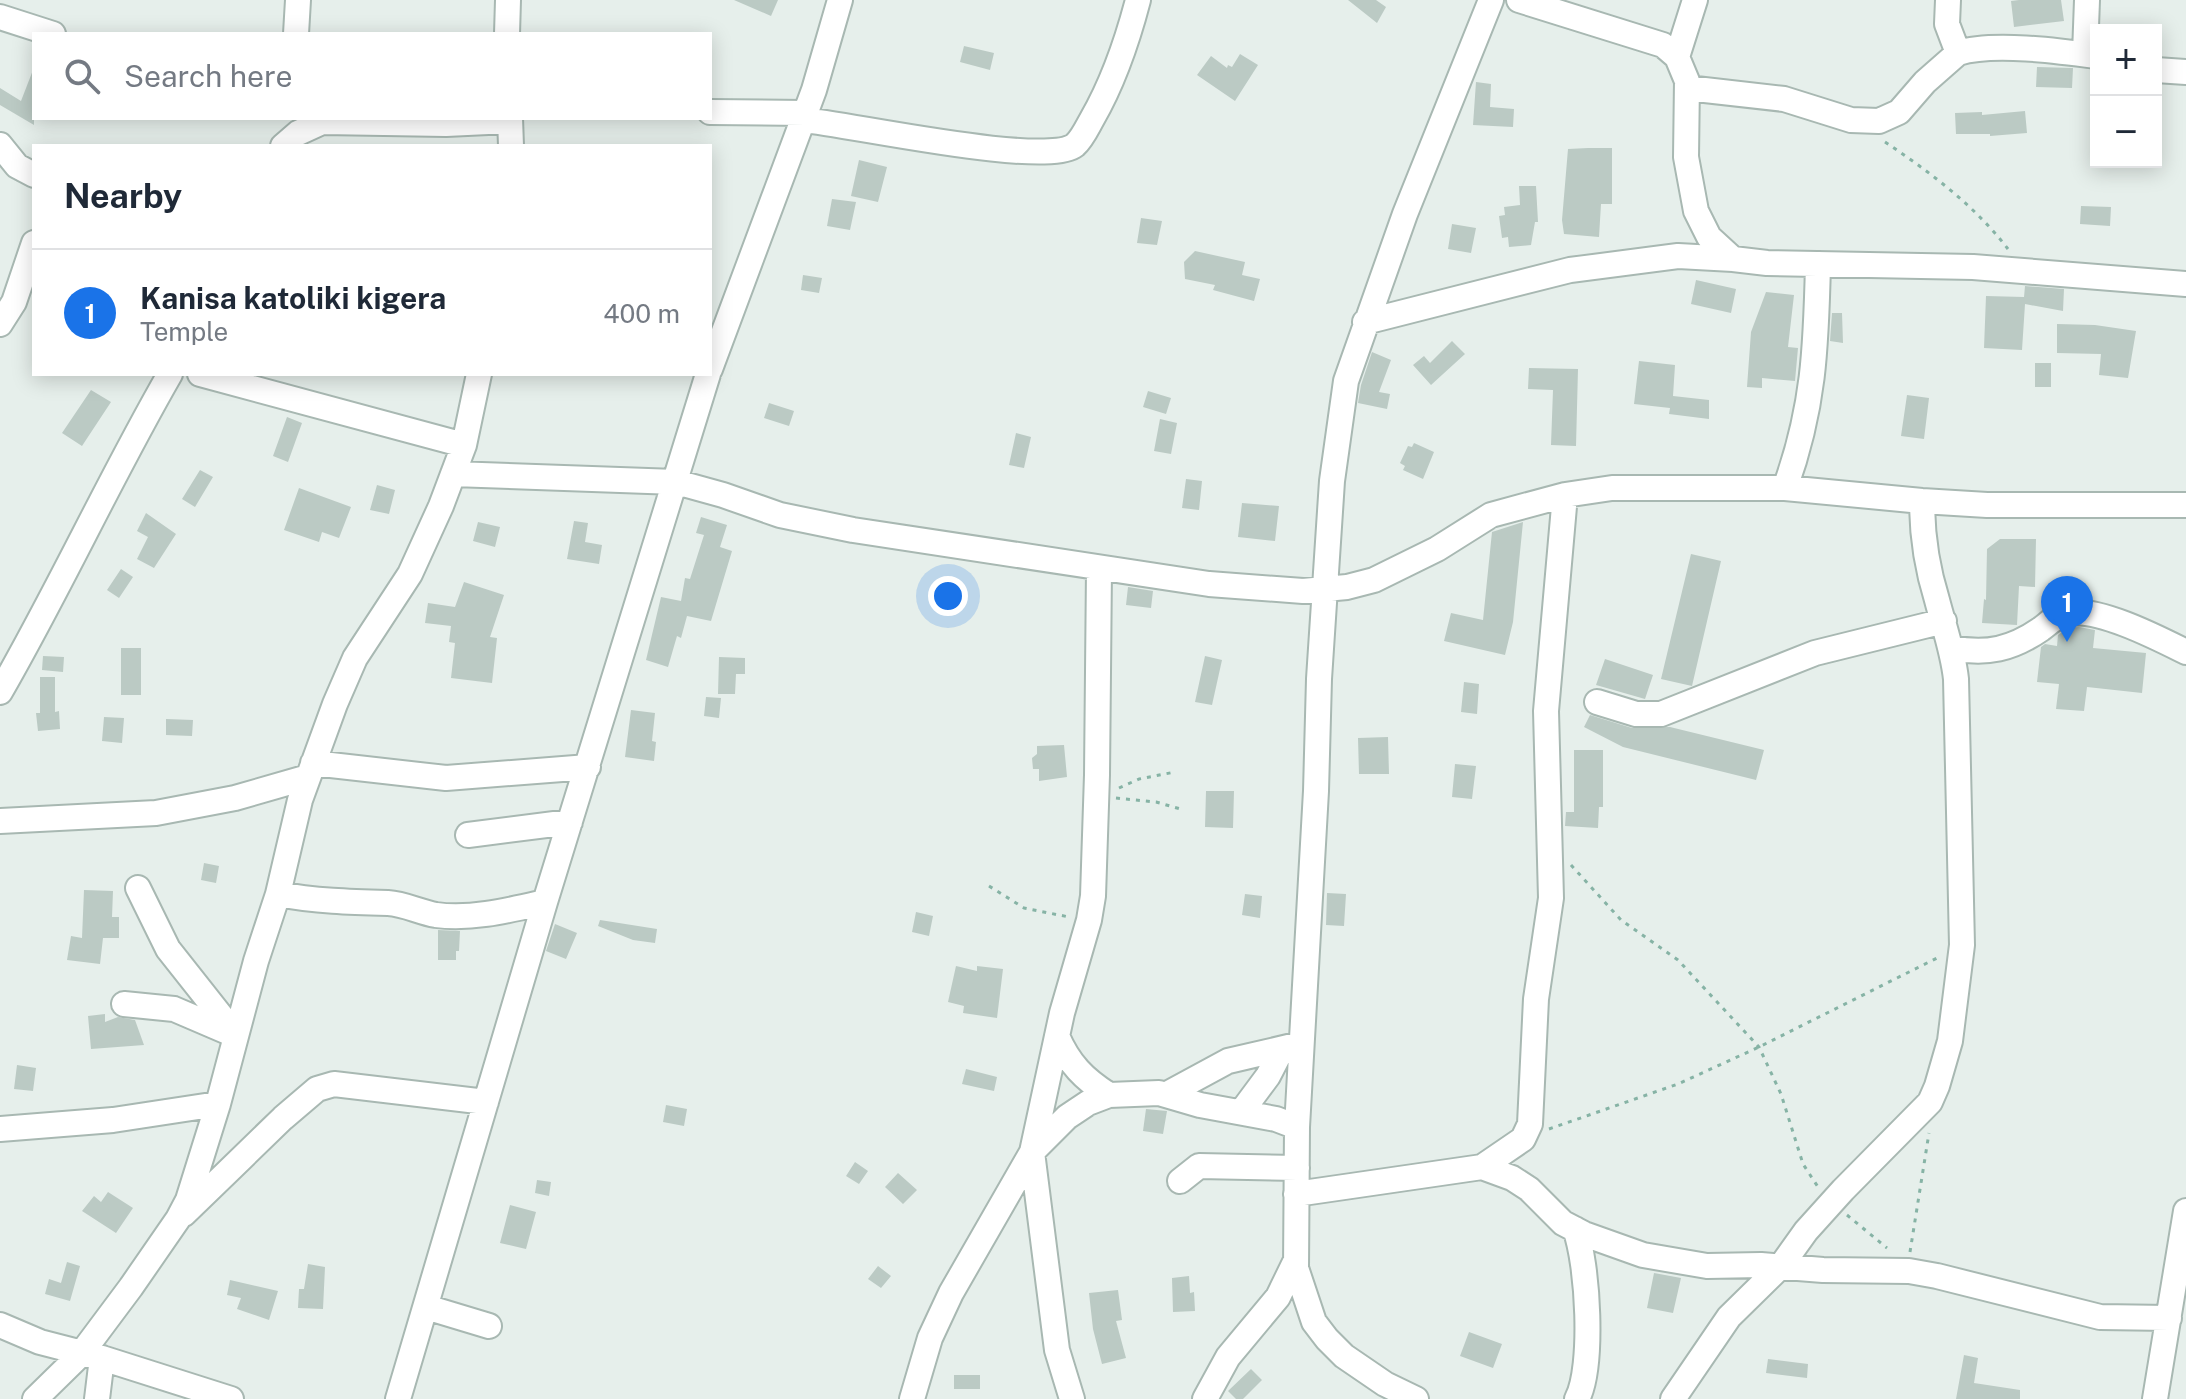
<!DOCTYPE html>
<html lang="en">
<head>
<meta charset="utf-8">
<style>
  body { margin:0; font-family:"Public Sans",sans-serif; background:#f6f6f7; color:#1f2937 }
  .controls { position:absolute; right:24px; top:24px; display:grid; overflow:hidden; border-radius:0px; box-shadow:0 4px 20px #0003 }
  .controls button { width:72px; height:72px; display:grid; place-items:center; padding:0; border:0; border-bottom:2px solid #e0e1e3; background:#fff; color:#1f2937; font:40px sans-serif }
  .you { position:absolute; left:948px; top:596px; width:28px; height:28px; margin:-20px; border:6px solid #fff; border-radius:50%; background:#1a73e8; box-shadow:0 0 0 12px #1a73e833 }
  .badge { display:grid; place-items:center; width:52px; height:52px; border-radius:50%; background:#1a73e8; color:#fff; font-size:26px; font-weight:700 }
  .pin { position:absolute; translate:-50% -66px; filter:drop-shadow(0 2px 4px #0008) }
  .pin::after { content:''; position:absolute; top:42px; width:28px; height:24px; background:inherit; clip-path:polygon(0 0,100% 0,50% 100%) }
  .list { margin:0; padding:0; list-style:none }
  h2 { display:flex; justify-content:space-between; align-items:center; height:104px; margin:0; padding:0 32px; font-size:34px }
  h2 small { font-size:26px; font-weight:400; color:#747a83 }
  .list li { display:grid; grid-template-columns:52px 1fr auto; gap:24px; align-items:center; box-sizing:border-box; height:128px; padding:0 32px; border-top:2px solid #e0e1e3 }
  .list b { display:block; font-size:30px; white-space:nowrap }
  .list p { margin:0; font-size:26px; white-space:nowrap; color:#747a83 }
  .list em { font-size:26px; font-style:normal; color:#747a83 }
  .icon { flex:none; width:44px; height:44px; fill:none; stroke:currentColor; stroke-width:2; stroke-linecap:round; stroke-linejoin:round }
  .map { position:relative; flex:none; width:2186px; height:1399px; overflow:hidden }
  .search { position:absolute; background:#fff; box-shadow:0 4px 20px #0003; left:32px; top:32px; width:680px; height:88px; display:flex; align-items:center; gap:20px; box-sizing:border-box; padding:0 28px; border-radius:0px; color:#747a83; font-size:30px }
  .panel { position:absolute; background:#fff; box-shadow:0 4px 20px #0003; left:32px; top:144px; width:680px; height:232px; border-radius:0px }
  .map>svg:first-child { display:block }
</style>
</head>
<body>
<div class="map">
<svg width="2186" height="1399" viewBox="0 0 2186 1399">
  <rect width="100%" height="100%" fill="#e6efeb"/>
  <path fill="#bbcac4" d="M734,0H778L771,16Z
    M1348,0H1376L1386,7L1377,23Z
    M2019,0H2061L2064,21L2014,27L2011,1Z
    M964,46L994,53L990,70L960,62Z
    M1240,54L1258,65L1235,101L1197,75L1211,56L1227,68L1228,65L1232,67Z
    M2037,67L2073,68L2072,88L2036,87Z
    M33,70H34V125L0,105V88L21,101Z
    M1476,82L1491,84L1490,107L1514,109L1513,127L1473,125Z
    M2025,111L2027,133L1990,136V134H1956L1955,113L1982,112V115Z
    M1588,148H1612V204H1601L1599,237L1564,234L1562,220L1568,149Z
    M859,160L887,167L878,202L851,196Z
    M1519,186H1536L1538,222H1535L1531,245L1509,247L1508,237L1502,238L1499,216L1505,215L1504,207L1520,205Z
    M832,199L856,202L850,230L827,226Z
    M2081,206L2111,207L2110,226L2080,224Z
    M1141,218L1162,221L1157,245L1137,243Z
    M1452,224L1476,228L1471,253L1448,249Z
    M1195,251L1245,262L1242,275L1260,279L1254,301L1213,290L1215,285L1185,279L1184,262Z
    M803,275L822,278L819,293L801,290Z
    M1696,280L1736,289L1731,313L1691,304Z
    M2025,286L2064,289L2063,311L2025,304L2022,350L1984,348L1986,296L2024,297Z
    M1766,292L1794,295L1788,347L1798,348L1795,381L1762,378V388L1747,387L1751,332Z
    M1832,313H1842L1843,343L1830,341Z
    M2057,324L2095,325L2136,331L2128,378L2099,375L2101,354L2057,353Z
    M1452,341L1465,354L1431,385L1413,365L1424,356L1430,363Z
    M1372,352L1391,360L1379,392L1390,394L1387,409L1358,403L1361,385Z
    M1639,361L1675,365L1673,396L1709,400V419L1669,414L1670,408L1634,404Z
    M2035,363H2051V387H2035Z
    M1529,368L1578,369L1576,446L1551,445L1553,390L1528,389Z
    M91,390L111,402L82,446L62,433Z
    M1148,391L1171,398L1166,414L1143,407Z
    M1907,395L1929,398L1924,439L1901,436Z
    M769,403L794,411L789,426L764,418Z
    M287,417L302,423L288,462L273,456Z
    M1160,419L1177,423L1171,454L1154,451Z
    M1016,433L1031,437L1024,468L1009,465Z
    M1414,443L1434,452L1423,479L1403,470L1405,466L1400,463L1408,446L1412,447Z
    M200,470L213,477L195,507L182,499Z
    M1186,479L1202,481L1199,510L1182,508Z
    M377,485L395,490L389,514L370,510Z
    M299,488L351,507L339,538L322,532L319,542L284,530Z
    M1242,503L1279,506L1275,541L1238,537Z
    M146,513L176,534L154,568L137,559L148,537L137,531Z
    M701,517L727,525L720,547L732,551L711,621L687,616L681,638L677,636L668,667L646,660L661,597L681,601L685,578L690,579L704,535L696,533Z
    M574,521L588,523L585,542L602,545L599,564L567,559Z
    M478,522L500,527L495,547L473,541Z
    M1523,522L1513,622L1505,655L1444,641L1451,613L1483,620L1492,532Z
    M2000,539H2036L2035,587L2019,586L2017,625L1982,623L1984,599L1986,600L1987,549Z
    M1691,554L1721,561L1692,686L1661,679Z
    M121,569L133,577L119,598L107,590Z
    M464,582L504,595L490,637L497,638L492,683L451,678L455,643L449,642L451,626L425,623L428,603L455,607Z
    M1128,587L1153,591L1151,608L1126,605Z
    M2079,627L2095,630L2093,648L2146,653L2142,693L2087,687L2084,711L2056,709L2059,684L2037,682L2041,647L2045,644L2057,646L2058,635L2068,628Z
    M121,648H141V695H121Z
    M43,656L64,657L63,672L42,670Z
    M1205,656L1222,660L1212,705L1195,702Z
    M719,657L745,658V674H736L735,694H718Z
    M1605,659L1653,675L1645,699L1596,685Z
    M40,677H55V712L59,711L60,729L38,731L36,713H40Z
    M1464,682L1479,684L1477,714L1461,712Z
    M706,697L721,698L719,718L704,716Z
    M631,710L655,713L652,741L656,742L654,761L625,757Z
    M1590,715L1632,728L1670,727L1764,750L1756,780L1623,747L1584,727Z
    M104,717L124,718L122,743L102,741Z
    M166,719L193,720L192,736L166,735Z
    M1388,737L1389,774H1359L1358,738Z
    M1064,745L1067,777L1039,781V769H1033L1032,758L1037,754V746Z
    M1574,750H1603V807H1599L1598,828L1565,826L1566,812H1574Z
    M1455,764L1476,766L1472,799L1452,797Z
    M1206,791H1234L1233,828L1205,827Z
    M204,863L219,866L216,883L201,880Z
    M84,890L113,891L112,917H119V938H103L100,964L67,960L71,936L82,938Z
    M1327,893L1346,894L1344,926L1326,925Z
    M1245,894L1262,896L1260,918L1242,915Z
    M916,912L933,916L929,936L912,932Z
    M600,920L657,929L655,943L633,940L598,926Z
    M555,924L577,933L566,959L546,951Z
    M438,930L460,931L459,951H456V960H438Z
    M956,966L977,971V966L1003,969L997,1018L963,1013L964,1006L948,1002Z
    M105,1014V1022L118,1017L135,1020L144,1045L91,1049L88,1016Z
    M17,1065L36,1068L33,1091L14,1089Z
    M966,1069L997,1077L994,1091L962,1084Z
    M666,1105L687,1109L684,1126L663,1122Z
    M1146,1109L1167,1111L1163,1134L1143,1131Z
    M855,1162L868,1171L859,1184L846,1176Z
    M898,1173L917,1190L903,1204L885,1187Z
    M537,1180L551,1182L549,1196L535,1193Z
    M108,1192L133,1208L116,1233L82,1211L94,1196L101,1202Z
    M510,1205L536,1212L526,1249L500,1243Z
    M67,1262L80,1266L70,1301L45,1294L49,1279L61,1283Z
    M308,1264L325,1267L323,1309L298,1308L299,1289H304Z
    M878,1266L891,1276L881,1288L868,1279Z
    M1654,1273L1681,1278L1673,1313L1647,1308Z
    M1189,1276L1190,1293L1194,1292L1195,1311L1173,1312L1172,1278Z
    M230,1280L278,1291L269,1320L237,1309L241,1298L227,1295Z
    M1118,1290L1122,1320L1116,1321L1126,1358L1102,1364L1093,1329L1089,1293Z
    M1469,1332L1502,1344L1493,1368L1460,1356Z
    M1964,1355L1978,1358L1974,1383L2020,1390V1399H1956Z
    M1768,1359L1808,1364L1807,1378L1766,1373Z
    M1251,1369L1262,1380L1243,1399H1236L1228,1391Z
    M954,1375H980V1389H954Z"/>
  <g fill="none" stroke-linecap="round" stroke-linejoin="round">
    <defs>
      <path id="minor" d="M1519,0L1663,45L1677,57L1687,81L1686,157L1696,211L1709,237L1733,259L1767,263L1973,267L2186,284
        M1948,0L1947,24L1958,53
        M0,17L53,34
        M296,34L298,0
        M507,34L508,0
        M2085,54L2087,0
        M1677,57L1695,0
        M2156,70L2186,72
        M1687,88L1784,99L1851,120L1879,121L1899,112L1925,82L1958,53C1992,42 2059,51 2096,56
        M710,112L805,113
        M510,118L511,146
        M803,120C849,124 1046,168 1075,145C1082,139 1087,128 1092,119C1114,81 1127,42 1138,0
        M0,145L17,166L34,175
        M283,146L298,133L322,122L446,124L510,121
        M1365,322L1570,270L1678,256L1733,259
        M0,324L14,302L34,243
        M710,369L814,90L840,0
        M200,374L464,445
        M453,474L676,482L723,495L780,515L853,530L1209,584L1303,591L1347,587L1374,580L1437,549L1491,515L1565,495L1612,488H1785L1922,501L1987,505H2186
        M1785,488C1814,408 1816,348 1818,264
        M1952,648C1987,655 2012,649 2041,629C2049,623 2057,615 2067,613C2098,607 2158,638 2186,652
        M0,692C60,588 110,478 170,374
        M1597,702L1636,714H1661L1815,653L1944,621
        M313,763L446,778L588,767
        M0,821L156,813L235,798L308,777
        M468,835L570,822
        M138,888L168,949L236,1035
        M278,894C315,901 350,902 388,903C405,904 419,912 436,915C471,920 510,910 545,902
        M124,1004L174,1009L230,1033
        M1057,1036C1069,1064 1084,1079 1109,1095
        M1167,1094L1228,1061L1301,1044
        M1242,1111L1268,1076L1282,1049
        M0,1129L113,1120L218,1104
        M1482,1167L1523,1139L1530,1124L1536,999L1551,898L1546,711L1565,495
        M1180,1181L1199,1166L1297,1168
        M1296,1194L1482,1167L1512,1178L1529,1189L1563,1223L1584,1234L1643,1255L1707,1266L1761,1265L1823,1270L1909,1271L1937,1276L2100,1317L2169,1318
        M184,1214L283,1118L317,1089L334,1084L486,1102
        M1575,1229C1588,1263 1594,1367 1577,1399
        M426,1307L489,1326
        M0,1325L40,1342L102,1358L231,1399
        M35,1399L81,1354L131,1287L178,1219L188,1200L218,1104L256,961L278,894L300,800L335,704L355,658L410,574L441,506L464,445L479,374
        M97,1399L102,1358
        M398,1399L545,902L708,374
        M912,1399L930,1338L951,1293L1032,1152L1067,1117L1088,1103L1109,1095L1159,1093L1200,1105L1276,1119L1297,1127
        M1072,1399L1057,1350L1032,1152L1062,1013L1089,920L1093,896L1097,775L1099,569
        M1205,1399L1228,1357L1278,1297L1296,1260
        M1416,1399L1385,1384L1344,1356L1327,1339L1314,1322L1296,1268L1297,1127L1316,791L1319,679L1332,481L1346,381L1405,214L1491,0
        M1673,1399L1729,1317L1781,1266L1806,1231L1843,1190L1930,1102L1937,1086L1950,1041L1962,945L1956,679C1953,651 1944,627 1937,600C1927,568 1922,535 1922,501
        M2155,1399L2186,1211"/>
    </defs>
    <use href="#minor" stroke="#a8b8b2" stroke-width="28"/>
    <path stroke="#86b3a5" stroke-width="3" stroke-dasharray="4 6" stroke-linecap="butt" d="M1885,142C1930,172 1975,206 2008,249
      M1119,788L1139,779L1175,772
      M1116,798L1156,802L1184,810
      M1571,865L1621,920L1678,960L1759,1047L1781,1094L1803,1164L1818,1187
      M989,886L1024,908L1069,917
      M1549,1129L1678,1084L1759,1047L1941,956
      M1847,1215L1887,1248
      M1910,1252L1929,1133"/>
    <use href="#minor" stroke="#fff" stroke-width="24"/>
  </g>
</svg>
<div class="controls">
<button>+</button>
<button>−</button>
</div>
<div class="you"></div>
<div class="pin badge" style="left:2067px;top:642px">1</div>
<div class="search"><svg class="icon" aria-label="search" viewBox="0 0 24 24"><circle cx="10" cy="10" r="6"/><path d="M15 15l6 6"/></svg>Search here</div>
<section class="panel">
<h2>Nearby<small></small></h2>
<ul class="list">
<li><span class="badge">1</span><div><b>Kanisa katoliki kigera</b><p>Temple</p></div><em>400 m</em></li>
</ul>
</section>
</div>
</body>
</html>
